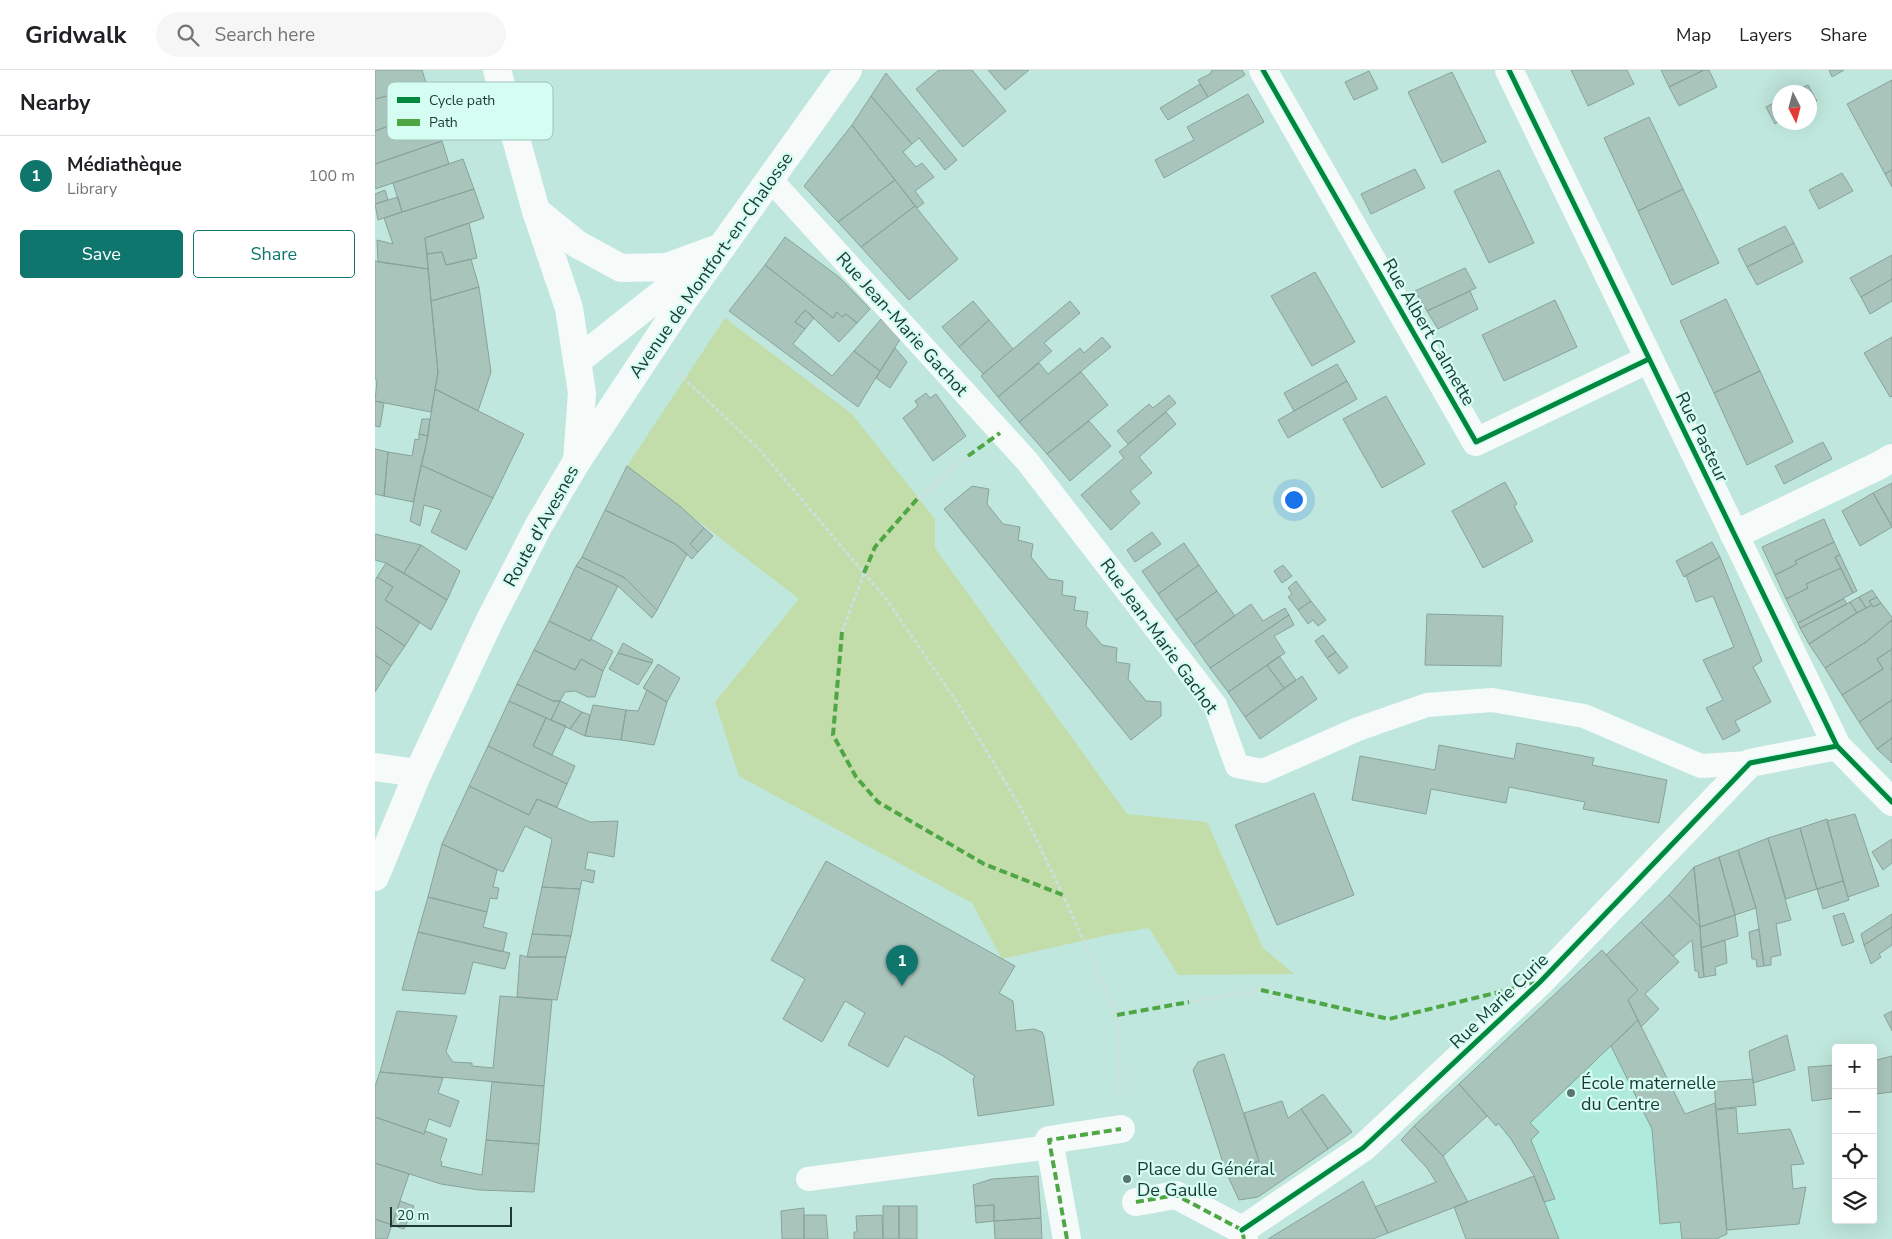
<!DOCTYPE html>
<html lang="en">
<head>
<meta charset="utf-8">
<style>
  body { margin:0; font-family:"Nunito Sans",sans-serif; background:#f6f6f6; color:#202124 }
  .controls { position:absolute; right:15px; bottom:15px; display:grid; overflow:hidden; border-radius:5px; box-shadow:0 5px 20px #0002 }
  .controls button { width:45px; height:45px; display:grid; place-items:center; padding:0; border:0; border-bottom:1px solid #e0e0e0; background:#fff; color:#202124; font:25px sans-serif }
  .compass { position:absolute; left:1397px; top:15px; width:45px; height:45px; border-radius:50%; background:#fff; box-shadow:0 5px 20px #0002; rotate:174deg }
  .scale { position:absolute; left:15px; bottom:12px; width:122px; box-sizing:border-box; padding-left:5px; border:2px solid #1d3933; border-top:0; font-size:14px; line-height:18px; white-space:nowrap; color:#1d3933; -webkit-text-stroke:4px #d5fdf2; paint-order:stroke }
  .you { position:absolute; left:918px; top:429px; width:18px; height:18px; margin:-12px; border:4px solid #fff; border-radius:50%; background:#1a73e8; box-shadow:0 0 0 8px #1a73e833 }
  .badge { display:grid; place-items:center; width:32px; height:32px; border-radius:50%; background:#0f766e; color:#fff; font-size:16px; font-weight:700 }
  .pin { position:absolute; translate:-50% -41px; filter:drop-shadow(0 1px 2px #0008) }
  .pin::after { content:''; position:absolute; top:26px; width:18px; height:15px; background:inherit; clip-path:polygon(0 0,100% 0,50% 100%) }
  .list { margin:0; padding:0; list-style:none }
  h2 { display:flex; justify-content:space-between; align-items:center; height:65px; margin:0; padding:0 20px; font-size:21px }
  h2 small { font-size:16px; font-weight:400; color:#757577 }
  .list li { display:grid; grid-template-columns:32px 1fr auto; gap:15px; align-items:center; box-sizing:border-box; height:80px; padding:0 20px; border-top:1px solid #e0e0e0 }
  .list b { display:block; font-size:19px; white-space:nowrap }
  .list p { margin:0; font-size:16px; white-space:nowrap; color:#757577 }
  .list em { font-size:16px; font-style:normal; color:#757577 }
  .actions { display:flex; gap:10px; padding:15px 20px }
  .actions a { flex:1; padding:11px 0; border:1px solid #0f766e; border-radius:5px; text-align:center; font-size:18px; color:#0f766e }
  .actions .main { background:#0f766e; color:#fff }
  .icon { flex:none; width:28px; height:28px; fill:none; stroke:currentColor; stroke-width:2; stroke-linecap:round; stroke-linejoin:round }
  .map { position:relative; flex:none; width:1517px; height:1169px; overflow:hidden }
  header { display:flex; align-items:center; gap:30px; box-sizing:border-box; height:70px; padding:0 25px; background:#fff; border-bottom:1px solid #e0e0e0 }
  header strong { font-size:24px }
  nav { display:flex; gap:28px; margin-inline-start:auto; font-size:18px }
  .search { width:350px; height:45px; background:#f6f6f6; display:flex; align-items:center; gap:12px; box-sizing:border-box; padding:0 18px; border-radius:28px; color:#757577; font-size:19px }
  main { display:flex }
  aside { flex:1; background:#fff }
  .map>svg:first-child { display:block }
</style>
</head>
<body>
<header>
<strong>Gridwalk</strong>
<div class="search"><svg class="icon" aria-label="search" viewBox="0 0 24 24"><circle cx="10" cy="10" r="6"/><path d="M15 15l6 6"/></svg>Search here</div>
<nav><a>Map</a><a>Layers</a><a>Share</a></nav>
</header>
<main>
<aside>
<h2>Nearby<small></small></h2>
<ul class="list">
<li><span class="badge">1</span><div><b>Médiathèque</b><p>Library</p></div><em>100 m</em></li>
</ul>
<div class="actions"><a class="main">Save</a><a>Share</a></div>
</aside>
<div class="map">
<svg width="1517" height="1169" viewBox="0 0 1517 1169">
  <rect width="100%" height="100%" fill="#c0e7dd"/>
  <path fill="#aeebdc" d="M1227,880L1263,920L1253,930L1310,1044L1340,1033L1352,1164L1341,1169H1184L1159,1106L1123,1054L1121,1056L1084,1014Z"/>
  <path fill="#c2ddaa" d="M350,248L477,344L560,449V478L752,744L832,752L888,878L919,904L803,905L774,858L733,865L627,889L597,833L364,706L340,632L424,529L252,396Z"/>
  <path fill="#a9c5bb" stroke="#88a399" d="M0,0H47L52,16L0,29Z
    M564,0H597L631,41L588,77L541,19Z
    M613,0H654L630,20Z
    M837,0H867L870,5L833,27L823,10L835,4Z
    M1196,0H1252L1259,14L1213,36Z
    M1286,0H1329L1294,17Z
    M1329,0H1334L1342,17L1304,36L1294,17Z
    M1454,0H1469L1457,7Z
    M994,1L1003,19L979,30L970,12Z
    M1077,2L1111,72L1067,93L1033,22Z
    M511,3L582,90L570,100L544,68L537,74L496,26Z
    M1517,10V100L1510,104L1472,34Z
    M825,14L833,27L793,50L785,38Z
    M1433,15L1442,31L1434,36V22H1418Z
    M52,16L59,40L0,61V29Z
    M873,24L889,52L789,108L780,90L819,70L812,57Z
    M496,26L537,74L528,82L541,97L547,93L559,107L540,121L549,133L542,138L477,55Z
    M1404,30V51L1400,54L1391,37Z
    M59,40L67,71L0,94V61Z
    M1274,47L1308,119L1263,141L1229,68Z
    M477,55L520,110L463,152L429,116Z
    M67,71L74,94L0,119V94Z
    M88,89L99,119L27,142L18,113Z
    M1040,99L1050,118L996,144L986,124Z
    M1124,100L1159,173L1114,193L1079,121Z
    M1517,100V117L1510,104Z
    M1467,103L1478,121L1444,139L1434,120Z
    M520,110L540,136L486,177L463,152Z
    M99,119L109,148L50,168L53,199L3,192L2,170L18,174L9,148Z
    M1308,119L1344,193L1297,215L1263,141Z
    M10,120L13,130L0,134V124Z
    M23,127L27,142L3,150L0,134Z
    M540,136L583,189L534,230L486,177Z
    M94,153L102,188L71,195L67,182L52,184L50,168Z
    M1410,156L1419,173L1372,197L1363,179Z
    M410,167L464,207L495,239L482,253L471,244L467,247L462,242L458,248L390,195Z
    M1419,173L1428,192L1382,215L1372,197Z
    M67,182L71,195L96,189L104,217L56,231L52,184Z
    M1517,185V209L1486,227L1475,208Z
    M0,191L53,199L63,302L56,342L0,331L2,310L0,309Z
    M390,195L458,248L462,242L467,247L471,244L482,253L464,272L430,240L420,252L430,259L418,274L457,306L479,281L505,301L483,337L354,241Z
    M1090,198L1101,218L1052,241L1040,221Z
    M940,202L980,272L937,296L896,226Z
    M1517,209V231L1495,244L1486,227Z
    M104,217L116,302L103,341L60,319L63,302L56,231Z
    M1095,221L1103,239L1063,259L1052,241Z
    M1351,229L1385,301L1339,323L1305,251Z
    M1180,230L1202,277L1129,311L1107,265Z
    M598,231L614,250L584,277L567,257Z
    M695,231L705,243L669,273L677,281L623,327L606,306Z
    M430,240L439,248L430,259L420,252Z
    M506,249L526,268L505,301L479,281Z
    M614,250L638,279L608,304L584,277Z
    M727,267L736,277L644,352L623,327L664,293L673,304L705,278L709,283Z
    M1517,267V326L1515,327L1489,283Z
    M520,278L532,292L515,318L501,308Z
    M962,294L972,311L919,341L909,323Z
    M1385,301L1418,372L1372,395L1339,323Z
    M706,302L733,335L672,384L644,352Z
    M972,311L982,329L913,368L903,350Z
    M60,319L149,364L118,428L46,395L50,381Z
    M551,323L555,328L561,324L591,366L558,391L528,348L543,336L540,331Z
    M794,325L801,333L753,374L742,361L774,334L778,338Z
    M1011,326L1050,394L1007,418L968,349Z
    M0,331L9,333L5,357L0,356Z
    M791,342L801,354L764,387L777,403L755,421L765,433L736,460L706,425L749,388L744,382Z
    M47,349H55L53,366L44,364Z
    M714,351L736,376L695,411L672,384Z
    M44,364L53,366L38,432L9,426L13,382L37,386L40,369L44,370Z
    M1448,372L1457,389L1409,414L1400,396Z
    M0,379L13,382L9,426L0,424Z
    M46,395L118,428L91,480L56,462L66,440L49,435L45,456L35,451Z
    M252,396L306,437L329,458L315,474L323,482L317,489L300,474L230,440Z
    M1130,412L1142,434L1139,436L1158,471L1108,498L1077,441Z
    M1517,413V456L1498,423Z
    M597,416L614,419L612,434L628,454L645,457L643,470L658,474L656,487L674,509L688,511L687,525L701,527L699,540L713,542L711,556L727,575L742,578L741,592L755,594L753,609L771,631L786,632V646L756,670L569,439Z
    M1498,423L1517,457L1485,476L1467,441Z
    M230,440L300,474L312,484L282,540L250,508L207,487Z
    M1449,449L1459,472L1420,491L1422,494L1400,505L1387,477Z
    M329,458L338,466L323,482L315,474Z
    M777,462L786,474L760,492L752,480Z
    M0,464L46,475L29,503L11,493L0,490Z
    M1337,472L1345,487L1309,507L1301,491Z
    M1459,472L1465,485L1460,487L1466,498L1431,514L1433,518L1411,529L1400,505L1422,494L1420,491Z
    M809,473L824,495L783,524L767,501Z
    M46,475L85,501L72,530L29,503Z
    M1465,485L1482,521L1478,523L1460,487Z
    M207,487L250,508L282,540L277,548L243,516L201,496Z
    M1345,487L1387,591L1378,597L1396,632L1360,651L1365,661L1348,670L1331,638L1348,630L1328,590L1359,577L1338,526L1321,532L1311,505Z
    M11,493L72,530L56,560L10,530L18,517L2,507Z
    M824,495L842,521L801,550L783,524Z
    M908,495L917,506L907,513L899,501Z
    M201,496L243,516L215,571L174,551Z
    M1466,498L1478,523L1423,553L1411,529L1433,518L1431,514Z
    M2,507L18,517L10,530L45,552L30,576L0,556V511Z
    M921,511L936,531L923,540L913,527L917,524L913,518Z
    M1497,520L1502,527L1494,531L1497,535L1491,538L1484,527Z
    M842,521L860,546L819,575L801,550Z
    M1484,527L1491,538L1482,543L1475,532Z
    M1502,527L1506,533L1498,537L1494,531Z
    M1469,529L1472,534L1425,558L1423,553Z
    M936,531L951,550L943,556L938,550L933,554L923,540Z
    M1475,532L1482,543L1434,574L1425,558Z
    M1506,533L1517,547V550L1491,572L1450,598L1434,574L1478,545L1497,535L1498,537Z
    M876,534L888,551L910,538L914,545L835,598L819,575Z
    M1052,544L1128,546L1126,596L1050,595Z
    M914,545L919,555L899,566L910,583L853,622L835,598Z
    M1517,550V579L1502,589L1508,599L1467,625L1450,598L1491,572Z
    M174,551L215,571L216,569L238,581L228,601L206,589L200,600L159,580Z
    M0,556L30,576L16,596L0,585Z
    M948,565L961,582L952,588L940,571Z
    M248,573L278,590L277,593L243,583Z
    M1517,579V598H1516L1517,601V630L1484,652L1467,625L1508,599L1502,589Z
    M159,580L200,600L206,589L228,601L220,627H213L200,621L190,622L185,631H178L142,614Z
    M961,582L973,597L964,604L952,588Z
    M243,583L277,593L263,615L234,599Z
    M0,585L16,596L0,622Z
    M904,586L921,610L909,618L892,595Z
    M283,594L305,608L292,632L268,618Z
    M892,595L909,618L870,647L853,622Z
    M927,606L942,629L885,669L870,647Z
    M142,614L178,631H185L176,650L134,631Z
    M272,620L292,632L279,675L246,670L251,640L263,641Z
    M1517,630V668L1502,679L1484,652Z
    M134,631L171,648L158,676L200,696L192,714L113,676Z
    M185,631L207,642L195,659L176,650Z
    M218,635L251,640L246,670L210,666Z
    M207,642L215,645L210,666L195,659Z
    M171,648L191,656L177,685L158,676Z
    M1517,668V693L1502,679Z
    M1142,673L1219,688L1217,695L1292,710L1284,753L1208,739L1210,732L1134,717L1131,733L1056,719L1051,744L977,730L985,686L1060,700L1064,675L1139,689Z
    M113,676L192,714L182,737L162,729L154,745L94,716Z
    M94,716L154,745L162,729L215,752L243,751L239,787L213,782L210,799L220,801L218,813L207,810L205,819L167,817L177,769L150,756L128,802L67,774Z
    M939,723L979,825L902,855L860,755Z
    M1480,744L1504,816L1473,827L1452,751Z
    M1452,749L1468,811L1442,819L1425,758Z
    M1425,758L1442,819L1411,829L1393,768Z
    M1393,768L1416,850L1401,854L1406,885L1396,887V895L1389,896L1381,838L1363,780Z
    M1517,769V793L1508,800L1497,782Z
    M67,774L122,800L118,817L124,818L122,829L115,828L112,842L53,827Z
    M1363,780L1381,838L1360,845L1344,787Z
    M1344,787L1360,845L1325,857L1319,797Z
    M451,791L640,896L624,923L638,931L641,961L659,959L667,962L669,966L679,1035L603,1046L598,1009L600,1006L568,986L530,966L513,997L473,975L490,943L470,931L447,972L408,949L430,909L396,890Z
    M1319,797L1325,857L1294,825Z
    M1468,811L1474,830L1448,839L1442,819Z
    M167,817L205,819L196,866L157,864Z
    M1294,825L1325,857L1329,907L1324,908L1323,901H1320L1317,870L1298,886L1266,852Z
    M53,827L112,842L108,857L132,863L128,882L43,862Z
    M1469,843L1479,872L1467,876L1458,846Z
    M1517,844V857L1489,875L1486,864Z
    M1360,845L1363,866L1326,878L1325,857Z
    M1266,852L1304,892L1270,924L1284,939L1266,957L1253,930L1263,920L1231,885Z
    M1517,857V875L1504,884L1506,887L1496,894L1489,875Z
    M1384,859L1389,896L1382,897L1381,889H1377L1374,862Z
    M43,862L135,883L130,899L98,892L90,924L27,920Z
    M157,864L196,866L191,887H152Z
    M1350,870L1352,893L1340,897L1341,905L1329,907L1326,878Z
    M1227,880L1263,920L1253,930L1263,950L1155,1053L1164,1062L1156,1070L1180,1129L1169,1132L1159,1106L1136,1069L1123,1053L1121,1056L1084,1014Z
    M145,885L152,887H191L182,930L142,927Z
    M125,926L177,930L169,1016L5,1002L22,941L82,946L71,982L78,992L97,993V996L118,998Z
    M1517,941V961L1509,945Z
    M1263,950L1310,1044L1340,1033L1352,1164L1341,1169H1307L1305,1152L1285,1154L1277,1059L1236,976Z
    M1412,965L1420,1000L1378,1013L1374,981Z
    M849,984L884,1091L851,1102L818,1000L823,992Z
    M1517,986V1022L1501,1024L1498,1010V991Z
    M1461,995V1028L1437,1031L1433,997Z
    M5,1002L68,1008L63,1023L84,1031L75,1057L54,1049L49,1064L0,1047V1016Z
    M1378,1009L1381,1035L1341,1039L1339,1012Z
    M117,1012L169,1016L164,1074L111,1070Z
    M1084,1014L1112,1046L1068,1086L1039,1056Z
    M948,1024L977,1062L953,1079L926,1039Z
    M907,1031L913,1048L926,1039L953,1079L883,1127L864,1130L851,1102L884,1091L869,1043Z
    M1361,1038L1363,1064L1415,1059L1429,1094L1416,1095L1418,1119L1431,1117L1424,1154L1352,1160L1341,1040Z
    M0,1047L49,1064L50,1061L72,1069L65,1091L67,1092L66,1096L107,1105L111,1070L164,1074L159,1122L104,1120L66,1114L0,1093Z
    M1039,1056L1068,1086L1093,1132L1013,1163L1000,1137L1061,1112L1052,1098L1026,1070Z
    M0,1093L34,1104L17,1155L0,1149Z
    M663,1106L666,1148L619,1151V1135L600,1136L598,1115L617,1109Z
    M1159,1106L1184,1169H1091L1079,1137Z
    M988,1111L1013,1163L998,1169H893Z
    M25,1131L39,1136L29,1159L17,1155Z
    M619,1135V1151L601,1153L600,1136Z
    M508,1136H524V1169H508Z
    M524,1136H542V1169H524Z
    M429,1138V1169H407L406,1141Z
    M429,1145H451L453,1169H429Z
    M507,1145L508,1169H479V1162H482L481,1146Z
    M666,1148L667,1169H620L619,1151Z
    M0,1149L17,1155L12,1169H0Z"/>
  <g fill="none" stroke-linecap="round" stroke-linejoin="round">
    <path stroke="#d0deda" stroke-width="3" stroke-dasharray="4 2.5" stroke-linecap="butt" d="M303,303L383,378L489,503L512,530L583,634L646,738L688,825L742,945L745,1024
      M543,428L593,386
      M467,562L489,503
      M814,932L886,920"/>
    <path stroke="#f6fbfa" stroke-width="24" d="M395,109L652,391L840,635L862,696L888,701L983,659L1052,635L1117,630L1209,646L1326,696L1375,693
      M433,1109L660,1079L675,1076"/>
    <path stroke="#f6fbfa" stroke-width="28" d="M888,0L1101,372L1274,289
      M1134,0L1462,676L1517,732
      M161,141L202,174L246,198L292,197L347,177
      M202,291L322,196
      M202,391L308,231L473,0
      M1359,465L1503,396L1517,388
      M0,697L43,703
      M761,1132L801,1125L867,1160L869,1169
      M867,1160L988,1078L1165,912L1375,693L1462,676
      M692,1169L674,1070L746,1059"/>
    <path stroke="#f6fbfa" stroke-width="28" d="M0,807L43,703L114,552L164,455L202,391L207,323L194,238L161,141L122,0"/>
    <path stroke="#4fa644" stroke-width="4" stroke-dasharray="8 4" stroke-linecap="butt" d="M593,386L625,363
      M489,503L500,477L543,428
      M467,562L458,665L481,707L503,732L609,794L688,825
      M886,920L1014,949L1161,913
      M742,945L814,932
      M761,1132L801,1125L867,1160L869,1169
      M692,1169L674,1070L746,1059"/>
    <defs>
      <path id="cycleway" d="M888,0L1101,372L1274,289
        M1134,0L1462,676L1517,732
        M867,1160L988,1078L1165,912L1375,693L1462,676"/>
    </defs>
    <use href="#cycleway" stroke="#d5fdf2" stroke-width="8"/>
    <use href="#cycleway" stroke="#00873e" stroke-width="5"/>
  </g>
  <g fill="#56766e" stroke="#d5fdf2" stroke-width="2">
    <circle cx="1196" cy="1023" r="5"/>
    <circle cx="752" cy="1109" r="5"/>
  </g>
  <g text-anchor="middle" dominant-baseline="central" stroke-width="4.5" stroke-linejoin="round" paint-order="stroke">
    <g font-size="18" fill="#1d3933" stroke="#d5fdf2">
      <text transform="translate(336 195) rotate(-55)">Avenue de Montfort-en-Chalosse</text>
      <text transform="translate(527 254) rotate(48)">Rue Jean-Marie Gachot</text>
      <text transform="translate(1054 262) rotate(60)">Rue Albert Calmette</text>
      <text transform="translate(1327 367) rotate(64)">Rue Pasteur</text>
      <text transform="translate(166 456) rotate(-61)">Route d'Avesnes</text>
      <text transform="translate(784 566) rotate(54)">Rue Jean-Marie Gachot</text>
      <text transform="translate(1124 931) rotate(-44)">Rue Marie Curie</text>
    </g>
    <g font-size="18" fill="#1d3933" stroke="#d5fdf2" text-anchor="start">
      <text x="1206" y="1013">École maternelle<tspan x="1206" dy="21">du Centre</tspan></text>
      <text x="762" y="1099">Place du Général<tspan x="762" dy="21">De Gaulle</tspan></text>
    </g>
  </g>
  <rect x="12" y="12" width="166" height="58" rx="8" fill="#d5fdf2" stroke="#9ec2b9" stroke-width="1"/>
  <rect x="22" y="27" width="23" height="6" fill="#00873e"/>
  <rect x="22" y="49" width="23" height="7" fill="#4fa644"/>
  <g font-size="14" fill="#1d3933">
    <text x="54" y="35">Cycle path</text>
    <text x="54" y="57">Path</text>
  </g>
</svg>
<div class="controls">
<button>+</button>
<button>−</button>
<button><svg class="icon" aria-label="locate" viewBox="0 0 24 24"><circle cx="12" cy="12" r="6"/><path d="M12 2v4M12 18v4M2 12h4M18 12h4"/></svg></button>
<button><svg class="icon" aria-label="layers" viewBox="0 0 24 24"><path d="M12 4l9 5-9 5-9-5zM3 14l9 5 9-5"/></svg></button>
</div>
<svg class="compass" viewBox="-18 -18 36 36"><path d="M0-13l5 13h-10z" fill="#e53935"/><path d="M0 13l5-13h-10z" fill="#757577"/></svg>
<div class="scale">20 m</div>
<div class="you"></div>
<div class="pin badge" style="left:527px;top:916px">1</div>
</div>
</main>
</body>
</html>
